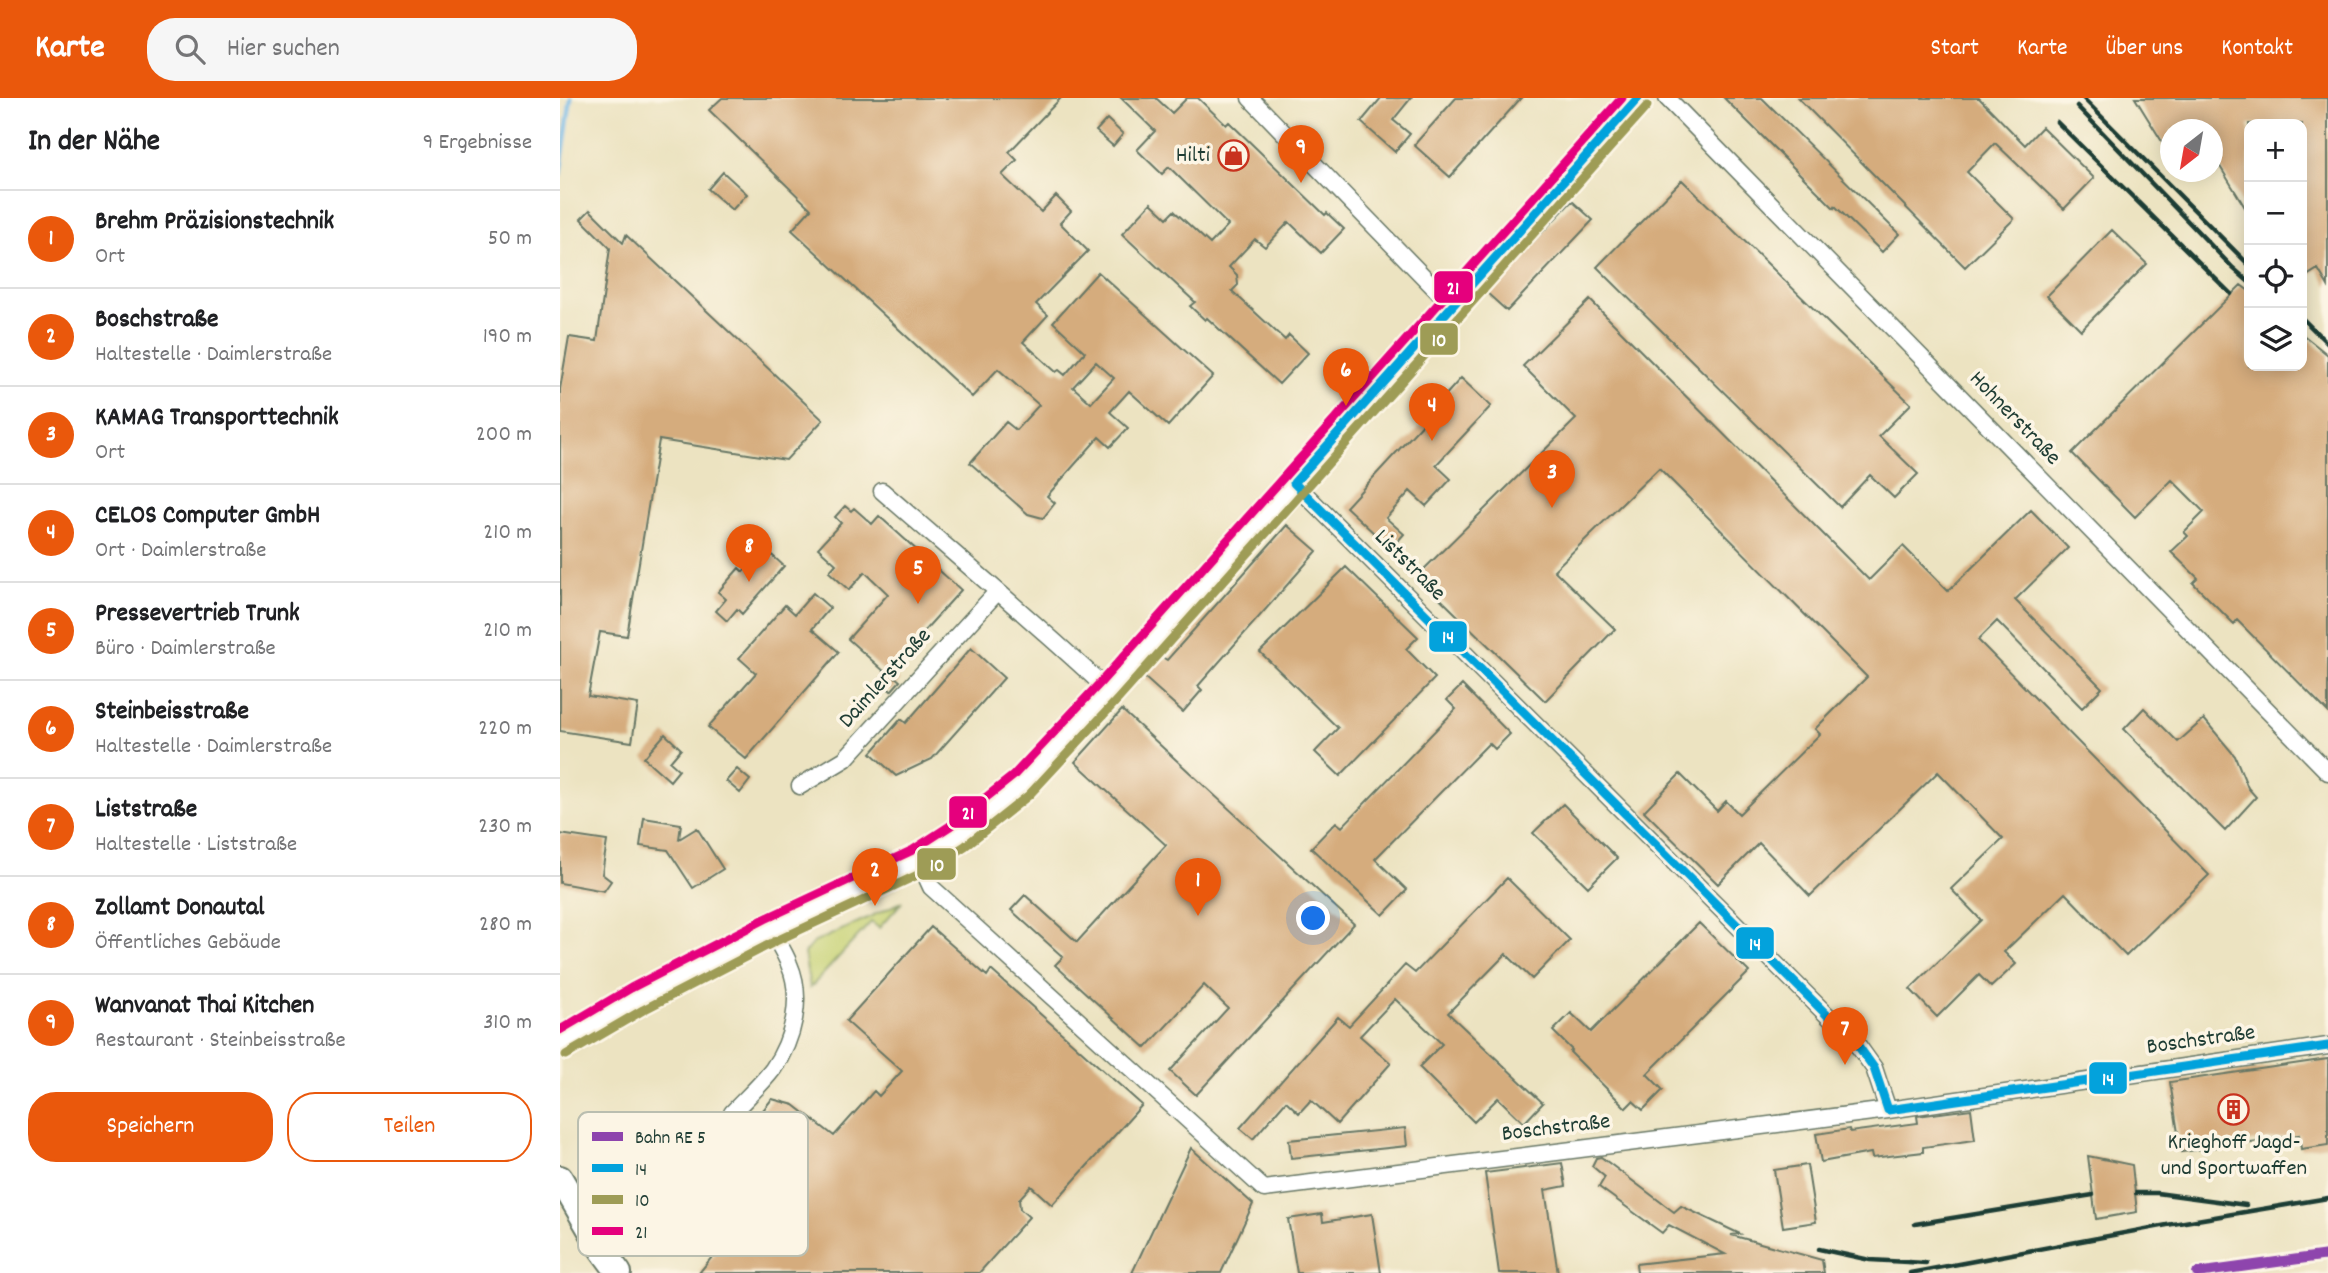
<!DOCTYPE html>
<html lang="de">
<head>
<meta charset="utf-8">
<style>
  body { margin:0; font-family:Dekko,sans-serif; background:#f6f6f6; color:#202124 }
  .controls { position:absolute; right:21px; top:21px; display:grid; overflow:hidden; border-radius:14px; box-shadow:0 4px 18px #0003 }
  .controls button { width:63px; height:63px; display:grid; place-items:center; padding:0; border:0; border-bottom:2px solid #e0e0e0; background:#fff; color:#202124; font:35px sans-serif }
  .compass { position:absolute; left:1600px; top:21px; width:63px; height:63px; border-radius:50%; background:#fff; box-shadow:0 4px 18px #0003; rotate:211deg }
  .you { position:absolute; left:754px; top:821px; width:24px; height:24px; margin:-18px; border:5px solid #fff; border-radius:50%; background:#1a73e8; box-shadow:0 0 0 10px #1a73e833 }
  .badge { display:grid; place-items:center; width:46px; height:46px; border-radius:50%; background:#ea580c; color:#fff; font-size:23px; font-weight:700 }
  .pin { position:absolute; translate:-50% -58px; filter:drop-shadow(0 2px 4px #0008) }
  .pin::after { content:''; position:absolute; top:37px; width:24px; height:21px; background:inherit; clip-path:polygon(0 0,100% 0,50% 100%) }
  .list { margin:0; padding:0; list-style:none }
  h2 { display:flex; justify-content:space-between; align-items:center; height:91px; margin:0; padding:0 28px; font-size:30px }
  h2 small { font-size:23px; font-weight:400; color:#757577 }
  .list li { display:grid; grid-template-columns:46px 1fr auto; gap:21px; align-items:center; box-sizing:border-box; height:98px; padding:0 28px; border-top:2px solid #e0e0e0 }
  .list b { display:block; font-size:26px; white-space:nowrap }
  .list p { margin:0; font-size:23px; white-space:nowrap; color:#757577 }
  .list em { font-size:23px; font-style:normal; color:#757577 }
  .actions { display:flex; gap:14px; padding:21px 28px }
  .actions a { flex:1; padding:16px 0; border:2px solid #ea580c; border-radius:28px; text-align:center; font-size:24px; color:#ea580c }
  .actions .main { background:#ea580c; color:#fff }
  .icon { flex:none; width:38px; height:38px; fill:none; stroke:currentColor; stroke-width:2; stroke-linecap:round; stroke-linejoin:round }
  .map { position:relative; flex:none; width:1768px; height:1175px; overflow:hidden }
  header { display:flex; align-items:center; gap:42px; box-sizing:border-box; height:98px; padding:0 35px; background:#ea580c; color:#fff }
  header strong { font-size:33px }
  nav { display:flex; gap:38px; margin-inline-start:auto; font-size:24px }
  .search { width:490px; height:63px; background:#f6f6f6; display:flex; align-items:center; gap:18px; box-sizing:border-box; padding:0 24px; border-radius:28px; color:#757577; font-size:26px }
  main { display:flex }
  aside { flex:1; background:#fff }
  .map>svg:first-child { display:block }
</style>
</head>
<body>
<header>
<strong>Karte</strong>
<div class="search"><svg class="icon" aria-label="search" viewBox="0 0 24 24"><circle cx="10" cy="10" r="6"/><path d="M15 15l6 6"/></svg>Hier suchen</div>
<nav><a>Start</a><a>Karte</a><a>Über uns</a><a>Kontakt</a></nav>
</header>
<main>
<aside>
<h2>In der Nähe<small>9 Ergebnisse</small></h2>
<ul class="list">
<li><span class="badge">1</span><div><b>Brehm Präzisionstechnik</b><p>Ort</p></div><em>50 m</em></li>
<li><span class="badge">2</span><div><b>Boschstraße</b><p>Haltestelle · Daimlerstraße</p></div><em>190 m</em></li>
<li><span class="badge">3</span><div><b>KAMAG Transporttechnik</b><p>Ort</p></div><em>200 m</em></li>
<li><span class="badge">4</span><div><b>CELOS Computer GmbH</b><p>Ort · Daimlerstraße</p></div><em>210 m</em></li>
<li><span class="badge">5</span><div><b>Pressevertrieb Trunk</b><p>Büro · Daimlerstraße</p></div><em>210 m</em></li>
<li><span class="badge">6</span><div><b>Steinbeisstraße</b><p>Haltestelle · Daimlerstraße</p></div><em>220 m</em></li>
<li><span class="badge">7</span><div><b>Liststraße</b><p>Haltestelle · Liststraße</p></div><em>230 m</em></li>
<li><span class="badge">8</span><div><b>Zollamt Donautal</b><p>Öffentliches Gebäude</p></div><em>280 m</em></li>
<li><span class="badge">9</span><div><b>Wanvanat Thai Kitchen</b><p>Restaurant · Steinbeisstraße</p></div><em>310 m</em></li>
</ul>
<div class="actions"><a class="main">Speichern</a><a>Teilen</a></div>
</aside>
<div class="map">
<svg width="1768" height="1175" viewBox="0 0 1768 1175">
  <rect width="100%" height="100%" fill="#fcf5e5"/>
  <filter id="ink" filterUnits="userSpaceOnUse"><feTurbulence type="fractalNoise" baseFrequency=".0143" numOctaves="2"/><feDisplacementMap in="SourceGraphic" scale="14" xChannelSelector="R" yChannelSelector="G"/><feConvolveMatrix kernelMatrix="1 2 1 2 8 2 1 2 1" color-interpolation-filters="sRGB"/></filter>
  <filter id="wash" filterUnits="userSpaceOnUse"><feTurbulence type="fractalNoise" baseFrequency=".00686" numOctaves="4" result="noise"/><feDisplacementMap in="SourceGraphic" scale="28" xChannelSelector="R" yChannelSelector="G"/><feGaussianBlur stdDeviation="1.57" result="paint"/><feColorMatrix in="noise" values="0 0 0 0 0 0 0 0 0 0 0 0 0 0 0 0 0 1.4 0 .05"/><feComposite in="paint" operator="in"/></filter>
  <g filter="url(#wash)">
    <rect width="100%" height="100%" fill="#ece3c1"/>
    <path fill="#c6d273" stroke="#728854" stroke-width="2" d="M342,804L319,830L311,824L250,890L244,855L253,845Z"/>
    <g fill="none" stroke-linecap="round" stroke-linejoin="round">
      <path stroke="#70b7e7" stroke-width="4.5" d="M0,76L11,0"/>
    </g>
    <g id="blocks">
      <path fill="#d5ac7d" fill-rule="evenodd" d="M162,0H501L449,54L457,62L442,77L481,114L496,98L511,113L500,125L528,153L476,206L488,217L463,244L496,274L499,272L505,277L525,254L493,224L538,174L653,278L608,328L569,293L550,314L568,330L550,349L539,339L487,398L495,405L483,420L468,416L410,365L446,324L456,332L479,307L438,271L412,299L232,132L251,111L149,12ZM536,264L554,280L531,305L513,289Z
        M561,0H596L612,15L627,0H638L666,27L669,24L765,117L767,115L784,131L761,155L729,124L705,149L695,141L669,169L677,177L678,187L672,193L725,242L729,237L748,255L719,286L647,220L645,222L630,208L635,204L562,136L591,105L607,120L614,113L650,146L668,127L609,69L602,76L577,52L595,33Z
        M821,0H851L833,22L850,36L835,54L801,24Z
        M896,0H961L890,79L854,47Z
        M1164,0H1202L1339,136L1322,154L1275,108L1274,110Z
        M1238,0H1419L1465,47L1482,29L1534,80L1504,111L1435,45L1407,74L1454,121L1405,169Z
        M1575,0H1768V188L1758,171L1742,181V26H1689V116L1653,57V32H1611V58Z
        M547,21L563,36L553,48L536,33Z
        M163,74L187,96L172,112L148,91Z
        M1122,82L1351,306L1319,338L1358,376L1334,400L1310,377L1280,409L1037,169Z
        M1012,103L1033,122L947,213L926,194Z
        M30,112L63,145L66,137L263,322L226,362L99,342L67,538L40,534L28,598L78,606L72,644L0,633V291L9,239L37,243L50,150L21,121Z
        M1552,132L1587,166L1521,232L1487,198Z
        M1681,187L1689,193V268H1742V236L1768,257V614L1677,522L1674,526L1633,485L1638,480L1611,454L1628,438L1624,434L1644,414L1612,382L1575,419L1512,355Z
        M1030,202L1309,482L1343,448L1388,493L1471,412L1508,450L1455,502L1542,590L1522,610L1437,523L1418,542L1649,777L1566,858L1505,795L1444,854L1456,866L1431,889L1419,877L1377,919L1350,891L1421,822L1391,791L1443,741L1378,674L1250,798L1199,745L1158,786L1084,713L1120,676L1157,713L1166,703L1179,716L1260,636L1255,631L1307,579L1099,370L994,472L1055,531L985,603L857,478L1016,321L963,268Z
        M901,280L931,308L876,367L891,381L866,408L850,393L826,420L844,436L831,451L786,409L869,319L856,307L872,290L883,300Z
        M285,408L291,413L294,410L312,426L319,418L401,492L328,573L340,583L331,593L319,582L326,575L288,541L328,496L305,474L289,492L269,474L276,466L258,450L281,425L275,419Z
        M727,427L757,453L638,588L642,592L623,614L584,579L602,559L607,562Z
        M204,450L224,468L182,516L177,511L167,523L156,513L166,501L158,494L179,470L183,474Z
        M786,469L858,539L846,551L875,580L780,678L755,654L778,630L700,554Z
        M253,495L270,510L252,531L279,554L186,661L148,629L196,575L179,560L225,507L235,516Z
        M411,550L444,580L372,661L336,678L311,655L341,621L346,625Z
        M902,587L950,636L935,651L929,645L815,761L847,792L823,817L751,750L776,724L782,729L896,611L887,602Z
        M1584,610L1618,644L1644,621L1675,658L1688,690L1696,699L1665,733L1564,631Z
        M562,612L794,826L636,997L610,973L668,910L644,887L586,950L495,867L503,859L451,812L465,797L517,844L606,747L515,664Z
        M105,636L121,651L110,664L119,672L110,683L84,660Z
        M177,671L190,682L180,695L166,683Z
        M1003,706L1057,760L1028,789L973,735Z
        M84,720L121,726L119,741L137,730L163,771L133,790L108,752L80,748Z
        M0,736L47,743L42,776L51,783L44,793L0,785Z
        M947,780L1010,842L972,881L946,856L888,915L983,1005L964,1025L938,1000L914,1024L859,969L882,946L835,901L800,938L831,965L777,1026L751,1002L739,1015L726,1003L693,1041L680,1030L778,919L789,928L845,867L855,875Z
        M1139,825L1189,874L1087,976L1103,992L1083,1012L1073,1003L1066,1010L1010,954L1012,952L993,933L1011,915L1031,934Z
        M371,829L427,878L431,872L582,1007L492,1107L471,1088L459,1101L460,1111L469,1119L419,1175H139L161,1148L117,1112L135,1089L154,1105L177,1077L161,1064L212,1001L234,1007L274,1038L314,993L319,998L342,973L286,923Z
        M1768,961V1047L1741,1051L1739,1037L1621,1054L1610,984Z
        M1411,1011L1415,1042L1363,1049V1054L1312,1060L1311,1055L1261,1064L1256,1036L1289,1031L1290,1034L1358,1025L1357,1018Z
        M845,1030L847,1048L731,1060L729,1042Z
        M631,1050L693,1106L661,1175H572Z
        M1528,1058L1572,1067L1577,1114L1536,1121Z
        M1041,1059L1114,1114L1121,1108L1180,1136L1171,1137L1262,1162L1264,1175H1077L1076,1166L1165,1156L1109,1127L1102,1135L1039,1089L1045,1079L1032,1068L1036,1060Z
        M1002,1065L1006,1088L985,1092L998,1175H939L925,1075Z
        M1247,1067L1256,1124L1223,1129L1214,1072Z
        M762,1116L763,1124L812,1116L821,1175H737L728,1121Z"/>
    </g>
  </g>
  <g filter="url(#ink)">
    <use href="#blocks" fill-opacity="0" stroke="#677765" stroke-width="2"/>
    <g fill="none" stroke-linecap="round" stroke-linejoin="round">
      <defs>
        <path id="street" d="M690,0L892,208
          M1107,0L1768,674
          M734,385L1299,949L1314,970L1328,1012
          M322,393C398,459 475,524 549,593
          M240,688L285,661L437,494
          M359,763L371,789L704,1091L1328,1012L1768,948
          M0,946L77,901L211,832L359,763L397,738L461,687L549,593L1078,0
          M172,1015C185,1001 201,987 213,971C233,942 244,900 229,866C225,855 217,843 211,832"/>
        <path id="primary" d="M0,1080L42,1152L59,1175"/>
      </defs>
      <use href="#street" stroke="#677765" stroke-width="19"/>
      <use href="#primary" stroke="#677765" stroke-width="28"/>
      <use href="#street" stroke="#fff" stroke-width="16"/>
      <use href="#primary" stroke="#fff" stroke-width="24"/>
      <path stroke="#1f3d34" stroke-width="4.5" d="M1523,0L1689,167
        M1517,8L1673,170L1689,184
        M1497,24L1671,196
        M1742,220L1768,246
        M1576,1095H1597L1686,1107
        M1355,1126L1533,1097
        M1259,1151L1310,1162L1366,1165
        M1350,1175L1607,1127L1768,1100"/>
      <defs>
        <path id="bus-1" d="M734,385L1299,949L1314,970L1328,1012
          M734,385L1078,0
          M1328,1012L1768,948"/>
        <path id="bus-2" d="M6,957L83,912L216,843L366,773L405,748L469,697L558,601L1087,8"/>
        <path id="bus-3" d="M0,932L71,890L205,821L353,752L390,728L453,678L540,585L1062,0"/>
      </defs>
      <use href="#bus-1" stroke="#fcf5e5" stroke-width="14"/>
      <use href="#bus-2" stroke="#fcf5e5" stroke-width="14"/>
      <use href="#bus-3" stroke="#fcf5e5" stroke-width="14"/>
      <use href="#bus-1" stroke="#03a2dc" stroke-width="9"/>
      <use href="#bus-2" stroke="#9e9c56" stroke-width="9"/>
      <use href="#bus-3" stroke="#e5007d" stroke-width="9"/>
      <defs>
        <path id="rail-1" d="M1637,1175L1768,1157"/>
      </defs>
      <use href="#rail-1" stroke="#fcf5e5" stroke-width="16"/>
      <use href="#rail-1" stroke="#8e44ad" stroke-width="10"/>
    </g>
  </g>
  <defs>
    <symbol id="shop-ring" viewBox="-11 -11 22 22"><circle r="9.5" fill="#fcf5e5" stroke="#c8321e" stroke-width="1.5"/><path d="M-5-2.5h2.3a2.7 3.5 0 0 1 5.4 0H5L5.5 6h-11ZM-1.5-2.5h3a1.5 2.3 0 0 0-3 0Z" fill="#c8321e"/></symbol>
    <symbol id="building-ring" viewBox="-11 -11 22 22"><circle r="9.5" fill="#fcf5e5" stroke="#c8321e" stroke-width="1.5"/><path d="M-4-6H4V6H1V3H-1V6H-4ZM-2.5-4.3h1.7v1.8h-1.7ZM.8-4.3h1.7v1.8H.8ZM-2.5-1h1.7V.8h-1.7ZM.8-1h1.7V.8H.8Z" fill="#c8321e"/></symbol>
  </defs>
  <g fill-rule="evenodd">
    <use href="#shop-ring" x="656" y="40" width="35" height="35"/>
    <use href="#building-ring" x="1656" y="994" width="35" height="35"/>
  </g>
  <g text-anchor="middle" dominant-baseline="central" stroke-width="7" stroke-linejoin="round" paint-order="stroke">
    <g font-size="23" fill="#1f3d34" stroke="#fcf5e5" text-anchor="end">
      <text x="650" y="58">Hilti</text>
      <text x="1674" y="1045" text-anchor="middle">Krieghoff Jagd-<tspan x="1674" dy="26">und Sportwaffen</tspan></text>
    </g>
    <g font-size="23" fill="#1f3d34" stroke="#fcf5e5">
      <text transform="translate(1454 321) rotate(46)">Hohnerstraße</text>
      <text transform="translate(849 468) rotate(45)">Liststraße</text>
      <text transform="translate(326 581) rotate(-48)">Daimlerstraße</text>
      <text transform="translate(1641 943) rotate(-8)">Boschstraße</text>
      <text transform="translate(996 1031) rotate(-7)">Boschstraße</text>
    </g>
  </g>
  <rect x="18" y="1014" width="230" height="144" rx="10" fill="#fcf5e5" stroke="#babeb0" stroke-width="2"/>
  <rect x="32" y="1034" width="31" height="9" fill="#8e44ad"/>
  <rect x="32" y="1066" width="31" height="8" fill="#03a2dc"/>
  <rect x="32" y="1097" width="31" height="9" fill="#9e9c56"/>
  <rect x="32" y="1129" width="31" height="8" fill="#e5007d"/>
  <g font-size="19" fill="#1f3d34">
    <text x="75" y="1045">Bahn RE 5</text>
    <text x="75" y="1077">14</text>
    <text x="75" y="1108">10</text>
    <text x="75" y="1140">21</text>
  </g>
  <g stroke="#fcf5e5" stroke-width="2.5">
    <rect x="873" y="172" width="41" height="34" rx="7" fill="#e5007d"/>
    <rect x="859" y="224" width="40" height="34" rx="7" fill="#9e9c56"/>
    <rect x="868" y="522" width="40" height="33" rx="7" fill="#03a2dc"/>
    <rect x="388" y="697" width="40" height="34" rx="7" fill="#e5007d"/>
    <rect x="356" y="749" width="41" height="34" rx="7" fill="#9e9c56"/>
    <rect x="1175" y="828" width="40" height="34" rx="7" fill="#03a2dc"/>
    <rect x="1528" y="963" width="40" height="34" rx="7" fill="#03a2dc"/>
  </g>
  <g font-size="19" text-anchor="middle" font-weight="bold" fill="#fff">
    <text x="893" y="196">21</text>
    <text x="879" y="248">10</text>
    <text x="888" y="545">14</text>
    <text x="408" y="721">21</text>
    <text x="377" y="773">10</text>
    <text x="1195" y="852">14</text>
    <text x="1548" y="987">14</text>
  </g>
</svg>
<div class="controls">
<button>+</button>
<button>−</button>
<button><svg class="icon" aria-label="locate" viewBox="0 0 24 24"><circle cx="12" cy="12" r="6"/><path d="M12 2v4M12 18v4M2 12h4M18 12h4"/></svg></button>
<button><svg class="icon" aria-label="layers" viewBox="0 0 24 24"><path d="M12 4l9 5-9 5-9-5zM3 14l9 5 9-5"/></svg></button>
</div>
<svg class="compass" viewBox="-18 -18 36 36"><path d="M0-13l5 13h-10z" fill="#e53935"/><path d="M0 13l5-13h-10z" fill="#757577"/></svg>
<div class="you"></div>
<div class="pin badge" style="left:638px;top:818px">1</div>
<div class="pin badge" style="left:315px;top:808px">2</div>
<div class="pin badge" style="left:992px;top:410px">3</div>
<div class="pin badge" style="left:872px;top:343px">4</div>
<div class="pin badge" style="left:358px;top:506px">5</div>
<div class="pin badge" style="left:786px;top:308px">6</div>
<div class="pin badge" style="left:1285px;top:967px">7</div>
<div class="pin badge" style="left:189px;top:484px">8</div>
<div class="pin badge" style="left:741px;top:85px">9</div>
</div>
</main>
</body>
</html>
